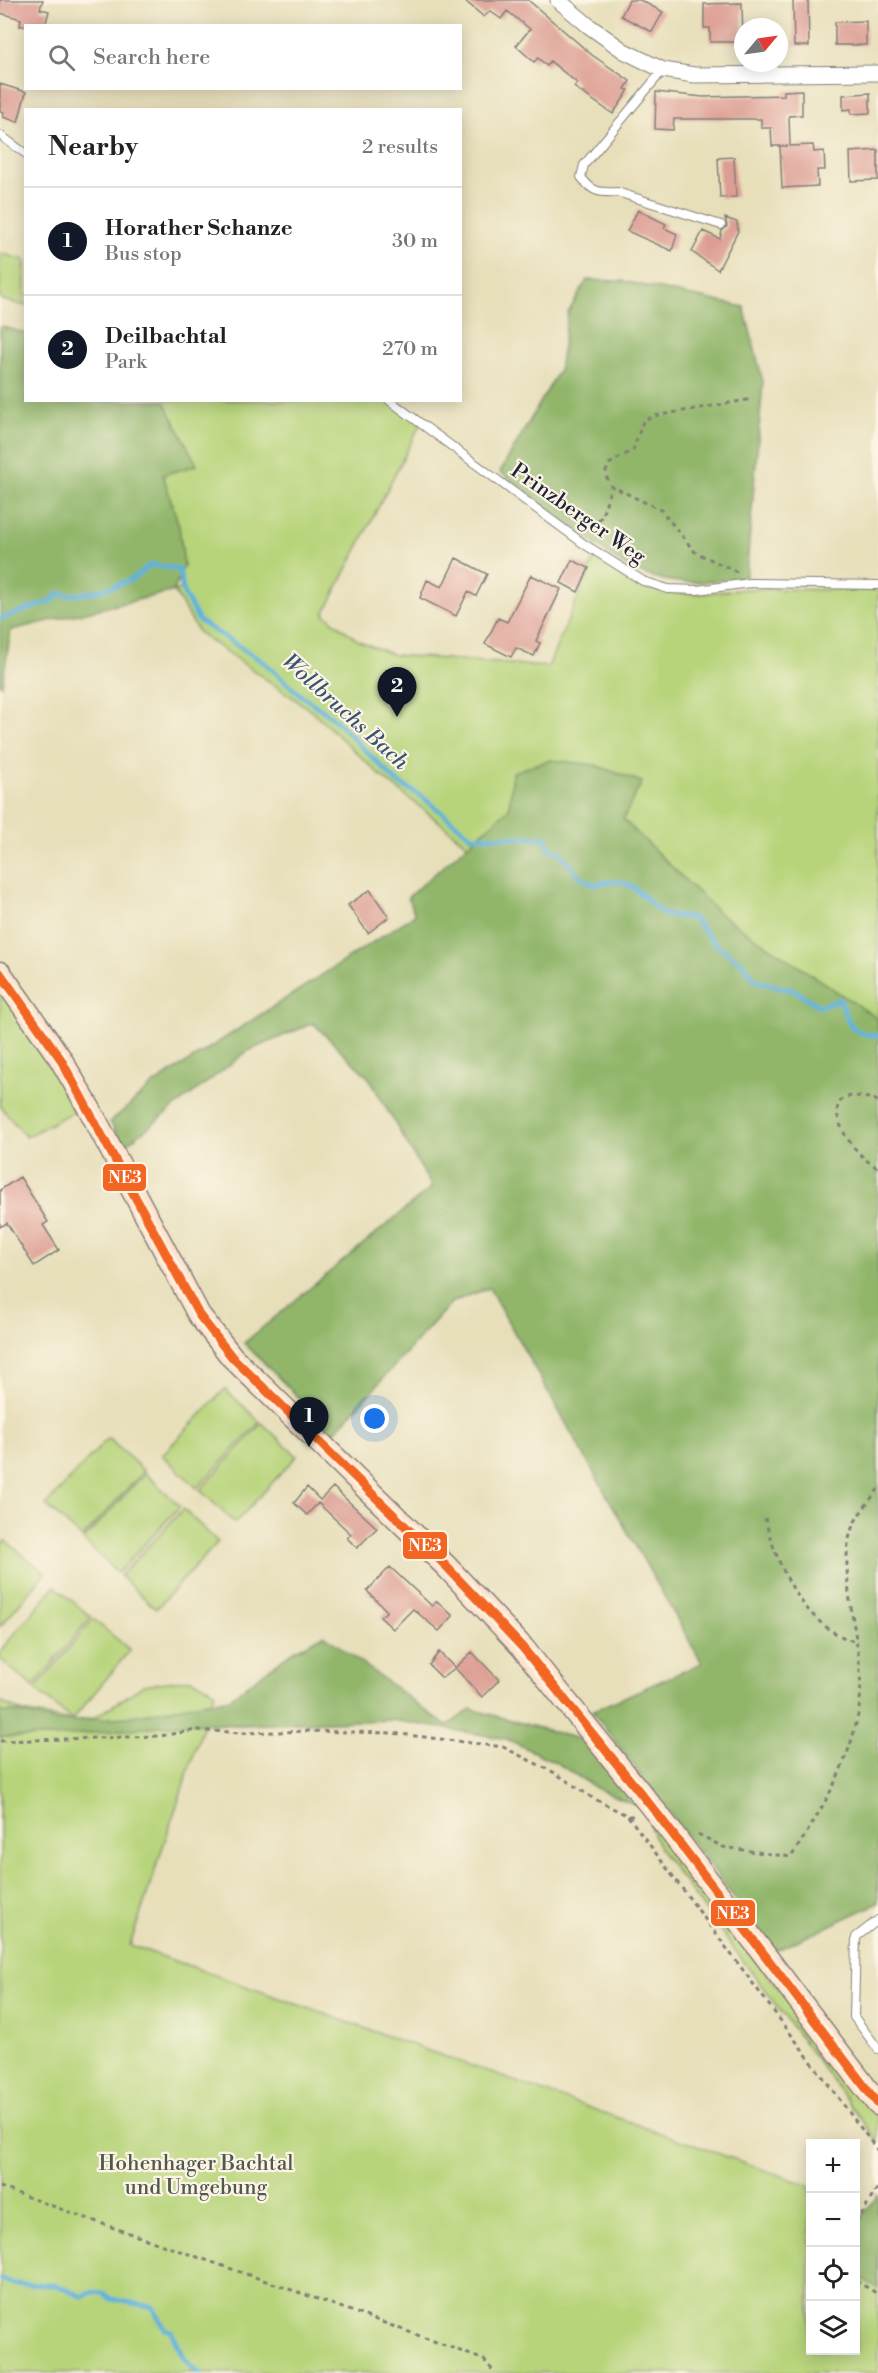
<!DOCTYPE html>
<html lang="en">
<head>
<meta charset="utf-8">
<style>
  body { margin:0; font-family:"Libre Bodoni",serif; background:#f2f2f2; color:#222 }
  .controls { position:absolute; right:18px; bottom:18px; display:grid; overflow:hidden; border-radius:0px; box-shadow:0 3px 15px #0003 }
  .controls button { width:54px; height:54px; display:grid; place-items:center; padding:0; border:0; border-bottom:2px solid #e0e0e0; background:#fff; color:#222; font:30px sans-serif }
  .compass { position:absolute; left:734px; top:18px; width:54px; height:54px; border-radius:50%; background:#fff; box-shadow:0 3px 15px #0003; rotate:61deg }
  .you { position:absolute; left:375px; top:1419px; width:21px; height:21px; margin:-15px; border:4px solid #fff; border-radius:50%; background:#1a73e8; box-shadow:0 0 0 9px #1a73e833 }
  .badge { display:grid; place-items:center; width:39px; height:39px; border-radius:50%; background:#111827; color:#fff; font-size:20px; font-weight:700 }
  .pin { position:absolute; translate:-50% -50px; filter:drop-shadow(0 2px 3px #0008) }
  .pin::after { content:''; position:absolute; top:32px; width:21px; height:18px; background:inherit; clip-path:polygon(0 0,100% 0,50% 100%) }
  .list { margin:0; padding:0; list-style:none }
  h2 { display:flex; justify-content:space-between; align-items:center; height:78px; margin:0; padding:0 24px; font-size:26px }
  h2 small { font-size:20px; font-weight:400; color:#767676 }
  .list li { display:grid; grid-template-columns:39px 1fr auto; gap:18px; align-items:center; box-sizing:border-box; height:108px; padding:0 24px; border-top:2px solid #e0e0e0 }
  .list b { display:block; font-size:22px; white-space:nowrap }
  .list p { margin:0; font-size:20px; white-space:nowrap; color:#767676 }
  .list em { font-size:20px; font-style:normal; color:#767676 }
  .icon { flex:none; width:33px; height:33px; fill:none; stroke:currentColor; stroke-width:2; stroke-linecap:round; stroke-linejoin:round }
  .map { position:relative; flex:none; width:878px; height:2373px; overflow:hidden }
  .search { position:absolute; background:#fff; box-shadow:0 3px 15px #0003; left:24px; top:24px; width:438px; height:66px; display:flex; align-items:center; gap:15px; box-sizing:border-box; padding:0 21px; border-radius:0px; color:#767676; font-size:22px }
  .panel { position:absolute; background:#fff; box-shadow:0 3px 15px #0003; left:24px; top:108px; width:438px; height:294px; border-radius:0px }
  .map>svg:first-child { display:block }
</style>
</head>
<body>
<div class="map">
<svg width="878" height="2373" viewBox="0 0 878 2373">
  <rect width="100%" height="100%" fill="#fcf5e5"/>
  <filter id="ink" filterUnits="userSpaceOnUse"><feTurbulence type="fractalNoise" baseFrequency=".0167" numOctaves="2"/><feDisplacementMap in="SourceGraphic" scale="12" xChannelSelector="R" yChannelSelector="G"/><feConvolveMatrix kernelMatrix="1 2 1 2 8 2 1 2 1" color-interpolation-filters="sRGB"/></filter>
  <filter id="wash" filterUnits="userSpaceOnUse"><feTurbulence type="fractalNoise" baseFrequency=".008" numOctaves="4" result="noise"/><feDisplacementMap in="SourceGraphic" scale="24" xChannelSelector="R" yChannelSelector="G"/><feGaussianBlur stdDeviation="1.35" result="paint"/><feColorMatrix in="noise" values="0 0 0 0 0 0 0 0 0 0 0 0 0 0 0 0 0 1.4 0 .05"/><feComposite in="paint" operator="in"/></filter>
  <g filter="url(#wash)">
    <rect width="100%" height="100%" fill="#e7dfba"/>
    <path fill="#b7d47a" stroke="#6c7b5a" stroke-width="1.5" d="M0,253L25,260V306L0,299Z
      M188,400L397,401L423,419L324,614L359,641L394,655L548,667L595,557L641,584L667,593L699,594L745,589L878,590V1035L479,836L468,845L381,776L312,711L199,633L174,591L181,589L131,401Z
      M0,983L78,1109L26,1137L0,1106Z
      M225,1389L260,1422L197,1488L162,1455Z
      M262,1423L297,1456L235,1523L200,1490Z
      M108,1438L144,1471L82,1538L46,1505Z
      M145,1473L180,1506L118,1573L83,1540Z
      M183,1509L218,1542L156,1609L120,1576Z
      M5,1540L45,1573L0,1627V1546Z
      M55,1586L91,1617L33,1687L0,1659V1651Z
      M93,1619L130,1650L72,1720L35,1689Z
      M191,1679L215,1691L130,1945L810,2186V2350H856V2268L878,2281V2373H0V1702L23,1712L72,1721L94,1718L144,1685Z
      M650,1827H655L878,2118V2142L659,1848Z"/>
    <path fill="#91b66a" stroke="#5a6c52" stroke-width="1.5" d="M587,280L623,281L744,307L763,382L746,577C693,583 673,589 623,565L500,472L559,370L568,313Z
      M0,326L25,333L26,400L164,401L197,465L163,475L179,526L184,565L174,591L11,630L2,685L0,684Z
      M550,760L595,765L642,782L623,819L720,914L878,1019V1903L775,1951L592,1711L702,1663L489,1288L452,1302L334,1433L244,1343L432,1187L369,1078L313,1023L248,1051L124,1146L110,1122L155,1083L415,915L408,897L509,809L513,772Z
      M324,1635L447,1726L471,1709L582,1740L639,1806L598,1789L557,1763L507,1739L392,1720L239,1725L192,1723L53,1737H0V1712H17L59,1722L127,1717L230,1698L292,1652Z
      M878,2195V2289L856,2276V2224Z"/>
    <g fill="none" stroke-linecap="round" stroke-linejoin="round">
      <path stroke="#61b2db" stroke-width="5" d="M0,619L52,601L59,593C73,600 117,586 132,579C139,575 144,569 151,565L179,569L184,594L199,621L265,663L298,693L332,717L397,782L421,796L471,836L546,838L550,849L559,851L578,875L594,885C635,873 637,895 665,915L693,918L715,944L742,963L756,981L796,991L819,1006L840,1000C850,1024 848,1033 878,1036
        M0,2279L13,2284L56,2285L83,2297L93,2292L104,2293L111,2299L153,2307L165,2329L171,2331C177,2346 185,2365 200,2373"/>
    </g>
    <g id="blocks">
      <path fill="#dd9d93" d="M0,0H43L40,9L49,11L45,26H20L21,19L0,13Z
        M464,0H528L592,55L630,81L625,89L629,90L613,114L574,87L577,83L550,61L547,66L538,58L534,62L516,46L530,29L507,11L501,19L490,11L484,17Z
        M629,0H640L663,12L652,32L621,16Z
        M793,0H808L809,46H794Z
        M742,3L743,42H710V28H704V4Z
        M866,21V45H835V22Z
        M0,84L26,92L18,122L3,117L4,112L0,111Z
        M802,90V115L789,116L790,146L813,145L814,152L824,151L825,170H817L818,186L782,188L780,146H788H772L771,128H761V119H674L673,130L655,129L656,92L703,97L740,96L784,95V91Z
        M870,93V113L851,114V109L843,110V95Z
        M878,150V180L851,181L850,152Z
        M734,157L736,197L720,198L718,158Z
        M638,210L666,224L664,228L677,234L672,251L627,231Z
        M725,218L737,222L738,231L718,270L692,252L703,231L720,239L722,231L727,226Z
        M456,558L487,574L476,596L468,592L456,616L420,598L427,580L442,587Z
        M572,560L589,568L578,592L561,583Z
        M531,575L561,589L536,641L540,643L534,656L516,648L511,657L485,644L498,618L507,622Z
        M370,890L389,917L368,933L348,905Z
        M20,1177L48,1222L43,1225L59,1250L34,1266L7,1223L0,1227V1190Z
        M307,1487L320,1500L333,1487L377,1528L357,1548L347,1538L351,1534L318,1503L307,1515L294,1503Z
        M390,1567L432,1606L437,1601L453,1616L439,1631L413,1609L393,1629L380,1617L387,1611L367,1591Z
        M439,1652L455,1668L442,1678L429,1665Z
        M472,1652L499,1680L482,1697L455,1668Z"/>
    </g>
  </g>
  <g filter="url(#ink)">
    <use href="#blocks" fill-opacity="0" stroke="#84807a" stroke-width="1.5"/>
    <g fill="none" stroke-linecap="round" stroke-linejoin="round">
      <defs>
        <path id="service" d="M663,70L584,165L581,177C592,192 599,193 617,192L721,225
          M0,135L26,154
          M389,400L584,544L643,581L668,589L697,590L750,583L878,585
          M878,1920L856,1937L854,2017L878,2049"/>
        <path id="minor" d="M558,0L589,26L624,51L663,70L694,75L878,73"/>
        <path id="secondary" d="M0,973L60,1058L90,1110L199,1315L232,1357L446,1566L523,1648L659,1816L878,2104"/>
      </defs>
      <use href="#service" stroke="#84807a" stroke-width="10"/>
      <use href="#minor" stroke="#84807a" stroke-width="17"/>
      <use href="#secondary" stroke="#84807a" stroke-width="25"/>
      <path stroke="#84807a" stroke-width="3" stroke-dasharray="4.5 4.5" stroke-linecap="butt" d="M583,530L602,517L611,486
        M737,572L695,552L661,510L611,486L605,474L609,464L633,450L643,421L654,416L753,399
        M878,1101C808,1077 842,1149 878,1168
        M765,1518C776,1565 806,1631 858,1642
        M0,1741L160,1736L196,1730L243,1733L309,1731L392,1733L503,1747L555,1773L591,1797L628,1816H633
        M628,1816L878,2151
        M698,1834L723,1847L791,1857C821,1812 850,1763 859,1709C868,1654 836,1582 851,1531C855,1517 870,1501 878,1489
        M0,2187C161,2246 324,2299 484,2360L495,2373
        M856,2223L878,2187
        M856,2281L878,2294"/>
      <use href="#service" stroke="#fff" stroke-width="8"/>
      <use href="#minor" stroke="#fff" stroke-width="15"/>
      <use href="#secondary" stroke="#fde4d0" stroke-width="22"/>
      <defs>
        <path id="bus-1" d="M0,973L60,1058L199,1315L232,1357L446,1566L523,1648L659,1816L878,2104"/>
      </defs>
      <use href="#bus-1" stroke="#fcf5e5" stroke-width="14"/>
      <use href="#bus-1" stroke="#f26522" stroke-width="9"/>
    </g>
  </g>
  <g text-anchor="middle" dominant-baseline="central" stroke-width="4.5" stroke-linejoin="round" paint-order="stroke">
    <g font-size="21" fill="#22223b" stroke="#fcf5e5">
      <text transform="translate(578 514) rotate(35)">Prinzberger Weg</text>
    </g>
    <g font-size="21" fill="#4f574e" stroke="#fcf5e5">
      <text x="196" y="2164">Hohenhager Bachtal<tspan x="196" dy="24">und Umgebung</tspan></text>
    </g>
    <g font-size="22" font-style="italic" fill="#385473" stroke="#fcf5e5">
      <text transform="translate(345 712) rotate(42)">Wollbruchs Bach</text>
    </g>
  </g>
  <g stroke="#fcf5e5" stroke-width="2">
    <rect x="102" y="1163" width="45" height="29" rx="6" fill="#f26522"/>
    <rect x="402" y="1531" width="46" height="29" rx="6" fill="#f26522"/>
    <rect x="710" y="1899" width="46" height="28" rx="6" fill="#f26522"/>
  </g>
  <g font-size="16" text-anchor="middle" font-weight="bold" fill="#fff">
    <text x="125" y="1183">NE3</text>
    <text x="425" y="1551">NE3</text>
    <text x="733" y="1919">NE3</text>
  </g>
</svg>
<div class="controls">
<button>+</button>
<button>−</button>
<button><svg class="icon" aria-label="locate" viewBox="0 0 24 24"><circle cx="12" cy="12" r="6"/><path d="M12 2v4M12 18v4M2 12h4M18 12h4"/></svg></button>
<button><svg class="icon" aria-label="layers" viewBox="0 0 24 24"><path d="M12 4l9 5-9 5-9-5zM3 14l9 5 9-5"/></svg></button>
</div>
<svg class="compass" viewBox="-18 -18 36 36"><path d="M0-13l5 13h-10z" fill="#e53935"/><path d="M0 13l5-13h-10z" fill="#767676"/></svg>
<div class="you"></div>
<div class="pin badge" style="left:309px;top:1447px">1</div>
<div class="pin badge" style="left:397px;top:717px">2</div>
<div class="search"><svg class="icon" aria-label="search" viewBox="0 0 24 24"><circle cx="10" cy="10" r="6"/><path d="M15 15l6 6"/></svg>Search here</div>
<section class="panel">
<h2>Nearby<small>2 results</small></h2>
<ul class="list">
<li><span class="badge">1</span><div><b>Horather Schanze</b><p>Bus stop</p></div><em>30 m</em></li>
<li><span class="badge">2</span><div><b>Deilbachtal</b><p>Park</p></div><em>270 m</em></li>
</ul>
</section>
</div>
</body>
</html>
